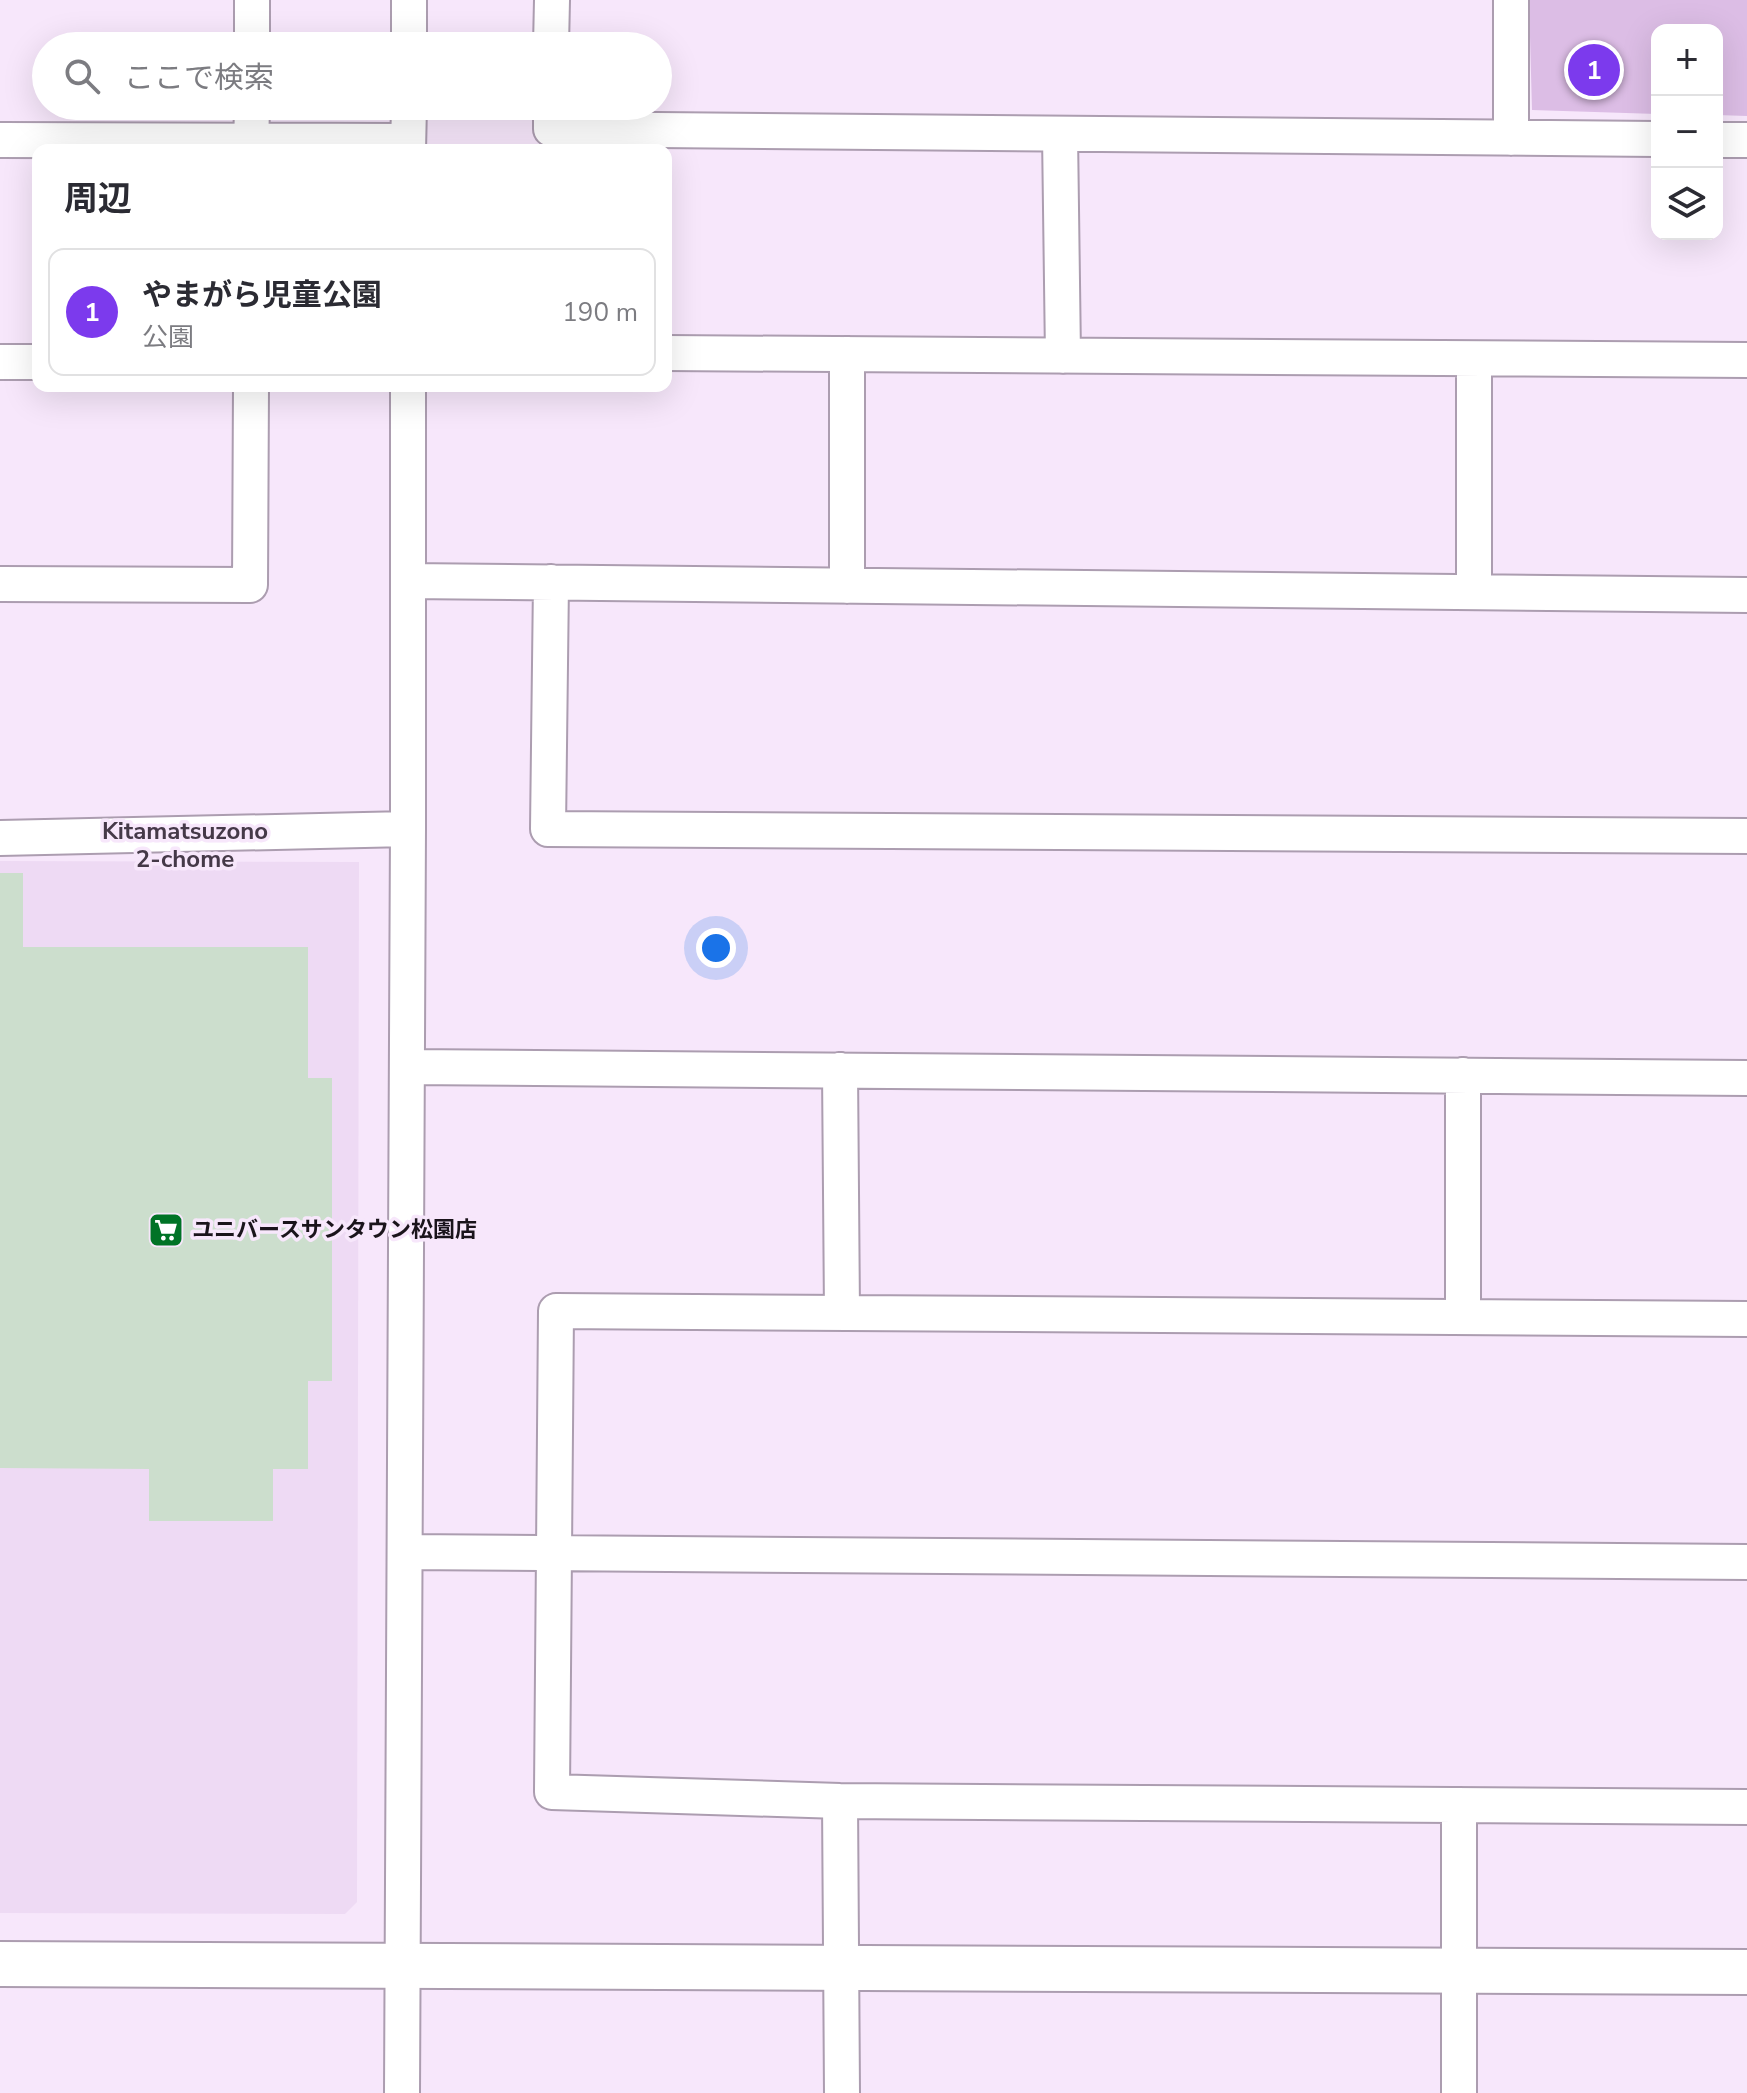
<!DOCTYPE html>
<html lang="ja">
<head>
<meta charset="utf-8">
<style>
  body { margin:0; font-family:"Nunito Sans","Noto Sans JP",sans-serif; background:#f2f2f3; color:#2b2b33 }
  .controls { position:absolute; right:24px; top:24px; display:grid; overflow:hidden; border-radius:16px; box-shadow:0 8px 32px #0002 }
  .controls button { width:72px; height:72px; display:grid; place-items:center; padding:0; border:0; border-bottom:2px solid #e1e1e2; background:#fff; color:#2b2b33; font:40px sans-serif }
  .you { position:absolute; left:716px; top:948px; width:28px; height:28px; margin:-20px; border:6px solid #fff; border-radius:50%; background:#1a73e8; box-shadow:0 0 0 12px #1a73e833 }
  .badge { display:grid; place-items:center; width:52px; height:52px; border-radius:50%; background:#7c3aed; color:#fff; font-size:26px; font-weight:700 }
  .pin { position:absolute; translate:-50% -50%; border:4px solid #fff; box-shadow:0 2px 8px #0006 }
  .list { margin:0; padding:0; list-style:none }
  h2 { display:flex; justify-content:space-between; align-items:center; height:104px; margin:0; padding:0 32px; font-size:34px }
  h2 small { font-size:26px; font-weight:400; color:#7c7c81 }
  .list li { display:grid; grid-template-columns:52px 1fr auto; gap:24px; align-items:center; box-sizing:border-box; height:128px; margin:0 16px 16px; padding:0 16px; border:2px solid #e1e1e2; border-radius:16px }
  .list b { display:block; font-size:30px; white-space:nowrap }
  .list p { margin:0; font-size:26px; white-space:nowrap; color:#7c7c81 }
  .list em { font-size:26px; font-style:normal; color:#7c7c81 }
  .icon { flex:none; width:44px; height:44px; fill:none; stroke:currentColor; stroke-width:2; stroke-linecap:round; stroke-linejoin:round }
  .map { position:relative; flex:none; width:1747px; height:2093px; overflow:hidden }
  .search { position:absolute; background:#fff; box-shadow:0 8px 32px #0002; left:32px; top:32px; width:640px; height:88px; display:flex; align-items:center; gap:20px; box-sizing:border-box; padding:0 28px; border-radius:44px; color:#7c7c81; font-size:30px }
  .panel { position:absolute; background:#fff; box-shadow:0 8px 32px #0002; left:32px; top:144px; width:640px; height:248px; border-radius:16px }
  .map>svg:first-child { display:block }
</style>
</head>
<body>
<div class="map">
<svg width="1747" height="2093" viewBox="0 0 1747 2093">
  <rect width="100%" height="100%" fill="#f7e7fb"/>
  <path fill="#eedaf4" d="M0,861L359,862L357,1902L345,1914L0,1913Z"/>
  <path fill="#dcbde5" d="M1529,0H1747V116L1717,115V30H1657V114L1532,110Z"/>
  <path fill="#ccdecd" d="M0,873H23V947H308V1078H332V1381H308V1469H273V1521H149V1469L0,1468Z"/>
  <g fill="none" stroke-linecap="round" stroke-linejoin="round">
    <defs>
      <path id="street" d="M1511,0V138
        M252,46V0
        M409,46V0
        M551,46L552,0
        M551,106V129L1657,139
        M1060,134L1063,356
        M0,140L408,141
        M1717,140H1747
        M251,150L252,106
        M408,150L409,106
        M666,353L1747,360
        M847,354V586
        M1474,359V592
        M0,362H38
        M408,581L1747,595
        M551,582L548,829L1747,836
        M0,584L250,585L251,386
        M0,838L408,829
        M407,1067L1747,1078
        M840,1070L842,1313
        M1463,1075V1317
        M1747,1319L556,1311L552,1792L840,1801L1747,1807
        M405,1552L1747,1562
        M840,1801L842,2093
        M1459,1805V2093
        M402,2093L408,829V386"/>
      <path id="secondary" d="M0,1964L1747,1972"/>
    </defs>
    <use href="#street" stroke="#ac9db0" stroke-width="38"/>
    <use href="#secondary" stroke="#ac9db0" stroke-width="48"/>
    <use href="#street" stroke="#fff" stroke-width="34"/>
    <use href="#secondary" stroke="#fff" stroke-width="44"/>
  </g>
  <defs>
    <symbol id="supermarket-square" viewBox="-11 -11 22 22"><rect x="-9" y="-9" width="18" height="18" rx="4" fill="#007326" stroke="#f7e7fb"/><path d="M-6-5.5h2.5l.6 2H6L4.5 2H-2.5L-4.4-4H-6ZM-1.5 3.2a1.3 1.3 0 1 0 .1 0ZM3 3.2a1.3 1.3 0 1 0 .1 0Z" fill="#fff"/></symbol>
  </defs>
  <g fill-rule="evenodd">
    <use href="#supermarket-square" x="146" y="1210" width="40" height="40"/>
  </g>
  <g text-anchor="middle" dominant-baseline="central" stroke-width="7" stroke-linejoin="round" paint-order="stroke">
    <g font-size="22" font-weight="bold" fill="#1a141b" stroke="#f7e7fb" text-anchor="start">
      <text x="192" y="1230">ユニバースサンタウン松園店</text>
    </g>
    <g font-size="24" font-weight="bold" fill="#453948" stroke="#f7e7fb">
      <text x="185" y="831">Kitamatsuzono<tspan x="185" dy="28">2-chome</tspan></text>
    </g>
  </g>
</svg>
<div class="controls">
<button>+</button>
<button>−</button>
<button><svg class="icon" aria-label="layers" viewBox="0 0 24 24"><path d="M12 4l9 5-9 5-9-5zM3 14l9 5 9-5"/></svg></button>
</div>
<div class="you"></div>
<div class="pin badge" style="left:1594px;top:70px">1</div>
<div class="search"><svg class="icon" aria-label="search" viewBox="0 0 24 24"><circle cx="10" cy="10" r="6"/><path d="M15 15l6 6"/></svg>ここで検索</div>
<section class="panel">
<h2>周辺<small></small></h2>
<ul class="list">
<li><span class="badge">1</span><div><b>やまがら児童公園</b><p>公園</p></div><em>190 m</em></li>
</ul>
</section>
</div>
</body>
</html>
